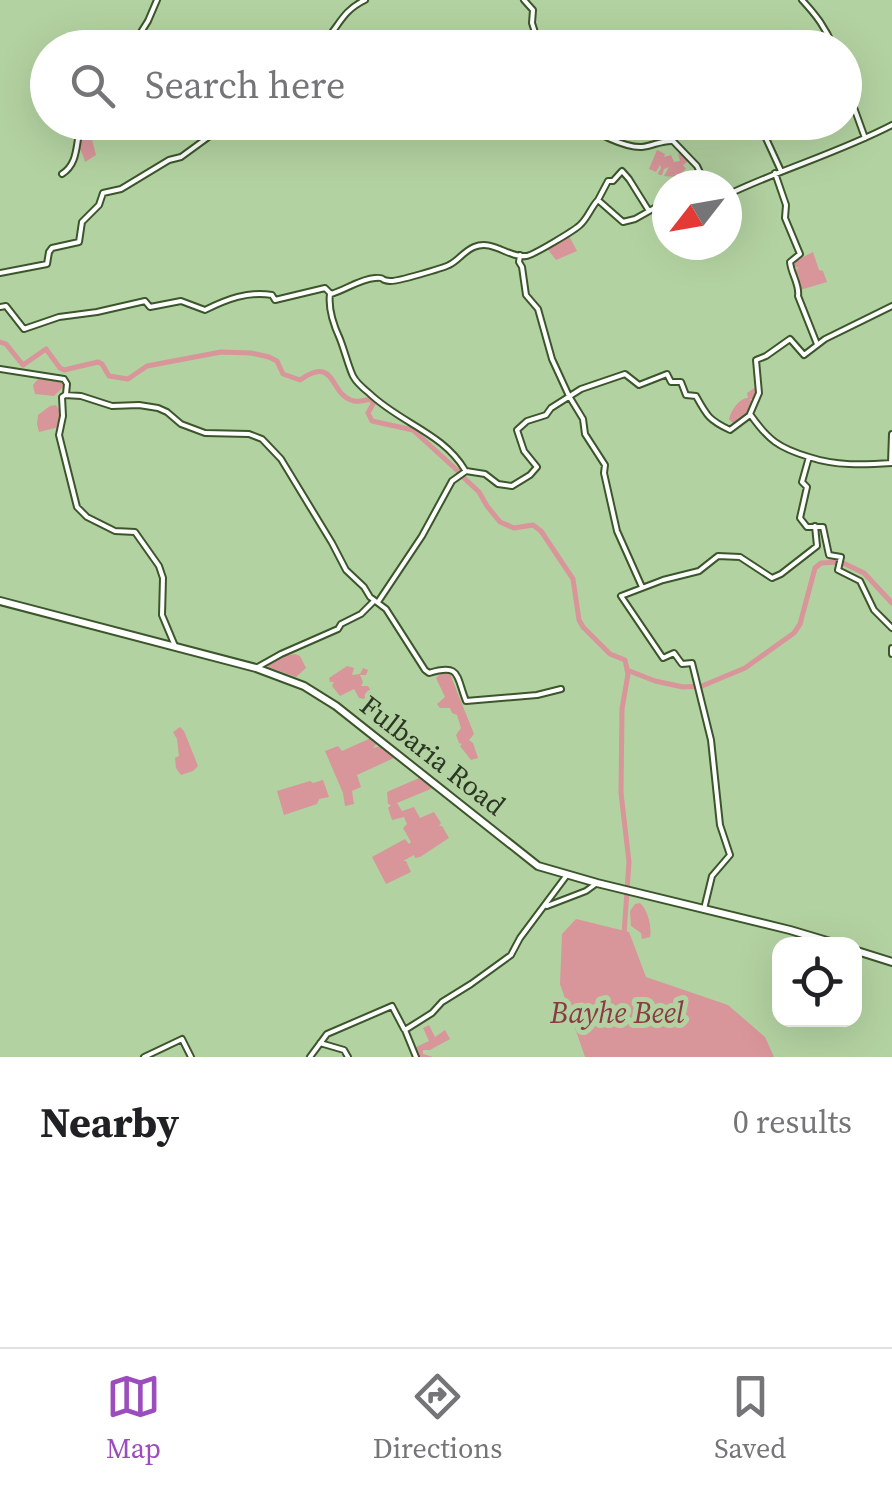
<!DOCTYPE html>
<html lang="en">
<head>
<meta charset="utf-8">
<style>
  body { margin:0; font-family:"Source Serif 4",serif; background:#f2f2f2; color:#202124 }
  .controls { position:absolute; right:30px; bottom:30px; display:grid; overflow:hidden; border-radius:20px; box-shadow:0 10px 40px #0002 }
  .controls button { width:90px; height:90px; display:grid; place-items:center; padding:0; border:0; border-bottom:2px solid #e0e0e0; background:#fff; color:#202124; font:50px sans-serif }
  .compass { position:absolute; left:652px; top:170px; width:90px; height:90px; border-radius:50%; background:#fff; box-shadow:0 10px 40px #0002; rotate:239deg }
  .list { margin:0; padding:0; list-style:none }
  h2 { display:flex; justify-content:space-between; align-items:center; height:130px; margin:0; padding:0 40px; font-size:42px }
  h2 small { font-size:32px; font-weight:400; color:#757577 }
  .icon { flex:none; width:55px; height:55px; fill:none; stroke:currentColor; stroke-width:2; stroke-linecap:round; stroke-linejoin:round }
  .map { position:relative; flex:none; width:892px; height:1057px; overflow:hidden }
  .search { position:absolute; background:#fff; box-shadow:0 10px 40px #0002; left:30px; right:30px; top:30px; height:110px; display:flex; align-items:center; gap:25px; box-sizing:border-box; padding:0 35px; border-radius:55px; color:#757577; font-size:38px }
  .sheet { height:290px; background:#fff }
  nav { display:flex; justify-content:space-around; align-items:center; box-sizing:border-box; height:140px; border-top:2px solid #e0e0e0; background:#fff; font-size:28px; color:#757577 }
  nav a { display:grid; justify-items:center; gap:5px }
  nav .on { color:#9b4cbd }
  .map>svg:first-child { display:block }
</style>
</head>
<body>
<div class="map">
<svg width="892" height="1057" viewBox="0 0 892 1057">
  <rect width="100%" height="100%" fill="#b3d2a1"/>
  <path fill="#d8959a" d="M86,128L90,132L96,155L85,162C83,150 72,144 82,129Z
    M657,150L665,154L664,157L671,155L674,162L680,161L678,154L681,152L690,160L683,165L686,169L676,177L664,176L669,167L664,169L662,175H659L658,173L661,168L660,165L656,172L649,169Z
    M568,234L577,251L556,260L546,247Z
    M813,252L819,270L823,271L827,282L800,290L798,279L793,273L799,267L793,268L791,263Z
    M38,379L62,382L63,387L54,396L35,394L33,385Z
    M756,387L757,395L755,399H750L752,403L745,416L733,423L729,419C731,411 739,398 748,398L747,393Z
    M56,405L61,413L59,427L39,432L37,424L38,415L50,406Z
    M295,654L300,656L306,668L296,677L268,667C272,656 285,656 295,654Z
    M347,666L354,668L352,675L360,674L363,668L368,670L366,675H360L363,682L361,686H368L371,691L364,699L359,698L354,689L340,696L332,686L334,682H330L329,678Z
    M444,670H446L450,674L474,734L469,740L473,743L478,758L471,760L460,746L462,744L459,743L456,735L461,728L457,715L452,713L450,708H440L437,704L445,697L436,678Z
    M180,727L184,731L198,766L193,771L181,775L176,768L175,758L179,756L177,739L173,732Z
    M371,738L377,743L373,748L381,746L394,758L357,775L361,787L352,791L354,804L345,806L343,793L325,751L338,746L342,751Z
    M419,778L433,788L397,803L402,811L414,807L420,818L434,812L441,823L439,826H442L449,838L420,857L415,858L414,855L403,861H406L411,872L386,884L372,857L405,839L409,844L411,842L403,828L407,824L404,817L392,820L388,808L391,805L388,804L387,792Z
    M323,780L329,797L319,799L317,804L284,815L277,791L310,781L313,783Z
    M640,903C648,910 652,927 650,937L642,939L641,933L631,926L630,911L635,904Z
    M576,919L629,932L646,977L728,1005L765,1037L774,1057H585L560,984L562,934Z
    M429,1025L435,1037L445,1030L450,1039L430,1050H423V1054L433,1057H419L414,1048L429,1041L423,1028Z"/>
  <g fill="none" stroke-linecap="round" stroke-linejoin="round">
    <path stroke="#d8959a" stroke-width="5" d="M0,342L6,344L23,365L46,349L60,368L64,370L98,362L102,364L109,376L128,379L147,366L221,352L251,353L269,357L277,361L283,374L300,380C337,354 329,396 354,401C360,402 365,400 371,399L373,404L368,413L372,421L413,430L459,472
      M462,476L479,492L487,506L500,522L514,528L533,525L541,531L573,579L579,620L583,627L610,654L625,660L628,674L622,709L621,793L629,862L624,934
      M841,562L864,573L892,603
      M627,670L655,681L683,687L702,686L745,668L794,633L800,624L815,568L821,563L839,562"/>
    <defs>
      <path id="street" d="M524,0L533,10L532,23L540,48
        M802,0C816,15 826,28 834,48
        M131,48L148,21L157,0
        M317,48C339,31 338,13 365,0
        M844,80L865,138
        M585,122C592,133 627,148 642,147C653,146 662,140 673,141L697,166L704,181
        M764,134L781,171
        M775,173L786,205L785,218L800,254L790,262C791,274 800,285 798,296L817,344
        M62,174C80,163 75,140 82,122
        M695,185L704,181L707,185
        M727,195C781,169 838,153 892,125
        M598,200L608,181H613L622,171L629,179L649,211
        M520,255L519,262L522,267L526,295L538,309L552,359L569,396L583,419L585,434L605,465L604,473L617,531L642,587
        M0,273L47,264L49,252L52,248L79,242L82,222L99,205L103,193L121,189L169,160L181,157L229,122
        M330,294C328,309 334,326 340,339C344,349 349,368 353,376C356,382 364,389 369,393C400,423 443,433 465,470
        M892,306L825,339L804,355L790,339L766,356L756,360L759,393L750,414C768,440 779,448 809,457L802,482L807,487L800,518L807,527H823L829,555L841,557L838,570L860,581L874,610L892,628
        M0,307L6,306L24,329L59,317L97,312L145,301L150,307L181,301L205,310C227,299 248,291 272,295L275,300L325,288L331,294C345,290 360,279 375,278C387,277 378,280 390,281C396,282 443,268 449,265C458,261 464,251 474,247C493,239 508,258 526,256C532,256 575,230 580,225C588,218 591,207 598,200L623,222L635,219L667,201
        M0,369L64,379L67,384L66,394
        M809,457C836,466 863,465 892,463
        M891,463L892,434
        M378,602L422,536L452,481L466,471L485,474L498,484L512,486L530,475L537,467L524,451L517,430L527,421L546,415L551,408L581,389L625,374L639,385L667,374L671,382H681L686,395L696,396C707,416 709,420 730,430L750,415
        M175,646L162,615L163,578L159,566L135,532L115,531L87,517L77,507L59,435L63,416L62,397L65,395L81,396L112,406L139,405L158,408L167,412L181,424L205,433L249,434L262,439L281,459L332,543L346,570L364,587L370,597L386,609L425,670L429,673C461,663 456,676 466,701L537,695L561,689
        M892,648V654
        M256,668L281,654L338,629L341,624L361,614L373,602
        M547,906L586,891L597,883
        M704,909L712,876L730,855L720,825L711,740L692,663L682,664L674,653L663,658L621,596L663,580L699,571L718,556L740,557L772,578L781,574L817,546L815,526
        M320,1043L344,1050L348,1057
        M144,1057L182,1039L191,1057
        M310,1057L327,1034L392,1006L404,1029
        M416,1057L405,1030L432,1013L442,1002L471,984L511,955L520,938L567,875"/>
      <path id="secondary" d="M0,601L256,668L304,686L336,706L538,866L597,883L790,930L837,944
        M854,950L892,962"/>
    </defs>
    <use href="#street" stroke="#3c562b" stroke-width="8"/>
    <use href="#secondary" stroke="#3c562b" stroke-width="10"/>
    <use href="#street" stroke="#fff" stroke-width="4"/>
    <use href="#secondary" stroke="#fff" stroke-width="6"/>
  </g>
  <g text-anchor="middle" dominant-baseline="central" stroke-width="10" stroke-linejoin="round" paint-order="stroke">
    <g font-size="28" fill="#2b3724" stroke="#b3d2a1">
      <text transform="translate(433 755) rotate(38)">Fulbaria Road</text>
    </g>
    <g font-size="30" font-style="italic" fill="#8b3a45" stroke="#b3d2a1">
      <text x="617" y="1012">Bayhe Beel</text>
    </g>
  </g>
</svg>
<div class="controls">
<button><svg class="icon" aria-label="locate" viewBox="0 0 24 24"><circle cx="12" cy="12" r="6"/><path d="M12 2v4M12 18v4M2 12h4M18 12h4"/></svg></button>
</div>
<svg class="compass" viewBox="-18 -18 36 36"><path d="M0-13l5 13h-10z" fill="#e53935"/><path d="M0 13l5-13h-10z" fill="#757577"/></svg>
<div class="search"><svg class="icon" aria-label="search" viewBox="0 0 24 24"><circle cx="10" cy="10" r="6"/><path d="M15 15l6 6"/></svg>Search here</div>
</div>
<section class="sheet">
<h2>Nearby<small>0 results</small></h2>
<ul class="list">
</ul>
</section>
<nav>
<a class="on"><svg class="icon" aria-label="map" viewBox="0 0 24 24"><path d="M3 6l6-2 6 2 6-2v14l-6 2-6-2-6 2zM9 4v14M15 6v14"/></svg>Map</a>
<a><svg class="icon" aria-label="directions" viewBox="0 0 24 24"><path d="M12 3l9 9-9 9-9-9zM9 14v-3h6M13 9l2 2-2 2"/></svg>Directions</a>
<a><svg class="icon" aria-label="saved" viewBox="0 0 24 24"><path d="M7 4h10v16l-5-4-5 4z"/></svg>Saved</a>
</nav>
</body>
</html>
